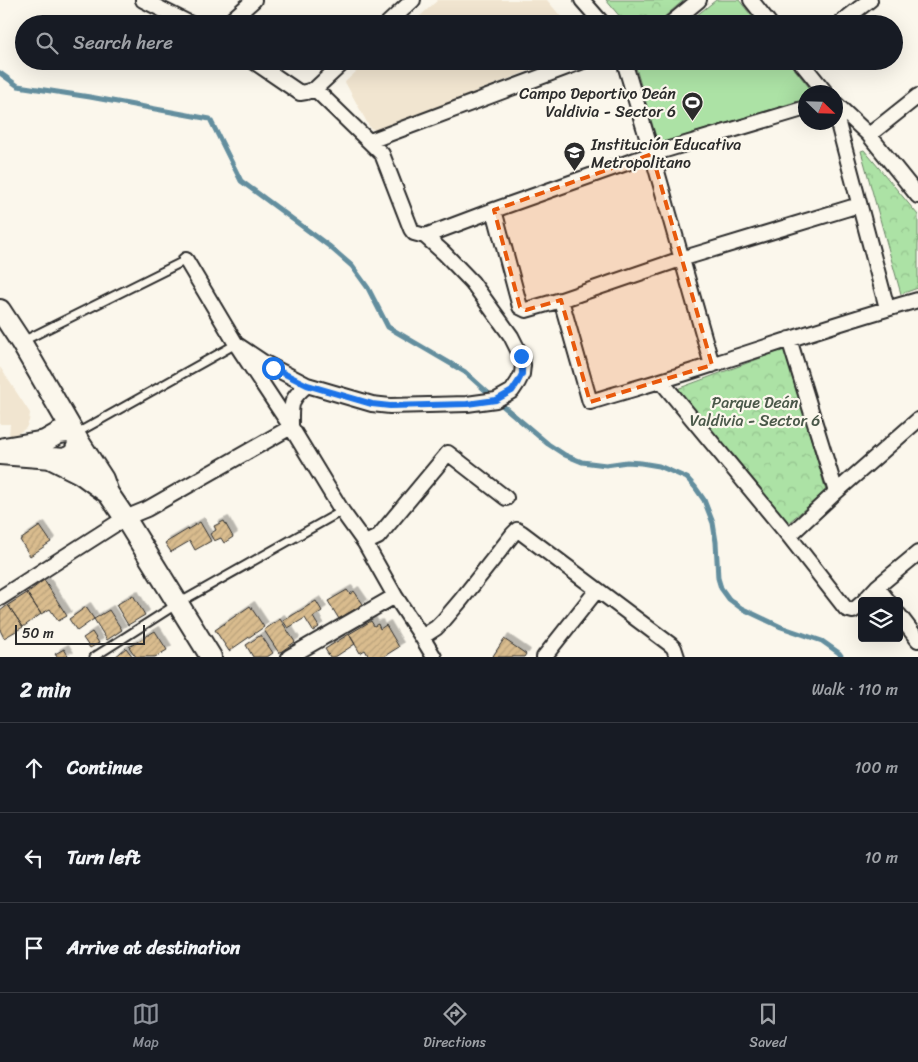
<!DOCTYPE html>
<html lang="en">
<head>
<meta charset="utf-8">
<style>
  body { margin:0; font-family:Sriracha,sans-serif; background:#20242c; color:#f1f3f6 }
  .controls { position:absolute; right:15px; bottom:15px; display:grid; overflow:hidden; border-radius:5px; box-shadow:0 5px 20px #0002 }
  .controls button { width:45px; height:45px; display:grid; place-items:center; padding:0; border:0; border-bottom:1px solid #363941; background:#171b24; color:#f1f3f6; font:25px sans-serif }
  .compass { position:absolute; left:798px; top:85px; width:45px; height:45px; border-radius:50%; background:#171b24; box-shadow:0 5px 20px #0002; rotate:113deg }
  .scale { position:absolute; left:15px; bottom:12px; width:130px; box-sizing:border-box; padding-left:5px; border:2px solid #2b2b2b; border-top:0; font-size:14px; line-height:18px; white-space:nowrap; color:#2b2b2b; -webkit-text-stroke:4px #fbf7ec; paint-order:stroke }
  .stop { position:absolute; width:15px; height:15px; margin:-11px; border:4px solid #1a73e8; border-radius:50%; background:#fff }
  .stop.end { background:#1a73e8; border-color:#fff; box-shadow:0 1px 5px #0008 }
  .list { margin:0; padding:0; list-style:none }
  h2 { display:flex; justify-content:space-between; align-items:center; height:65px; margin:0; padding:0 20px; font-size:21px }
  h2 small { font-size:16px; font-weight:400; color:#9ea1a6 }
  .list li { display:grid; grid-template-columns:32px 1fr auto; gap:15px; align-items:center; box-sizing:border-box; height:90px; padding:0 20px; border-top:1px solid #363941 }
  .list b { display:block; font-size:19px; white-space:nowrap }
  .list em { font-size:16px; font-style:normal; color:#9ea1a6 }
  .icon { flex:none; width:28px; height:28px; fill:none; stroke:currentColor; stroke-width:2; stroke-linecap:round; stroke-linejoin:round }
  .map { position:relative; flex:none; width:918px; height:657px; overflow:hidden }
  .search { position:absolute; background:#171b24; box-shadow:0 5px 20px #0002; left:15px; right:15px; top:15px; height:55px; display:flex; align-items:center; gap:12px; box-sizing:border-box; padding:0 18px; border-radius:28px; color:#9ea1a6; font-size:19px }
  .sheet { height:335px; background:#171b24 }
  nav { display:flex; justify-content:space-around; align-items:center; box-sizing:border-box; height:70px; border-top:1px solid #363941; background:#171b24; font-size:14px; color:#9ea1a6 }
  nav a { display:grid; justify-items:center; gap:2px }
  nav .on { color:#8c9099 }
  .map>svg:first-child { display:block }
</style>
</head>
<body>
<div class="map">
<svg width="918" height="657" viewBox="0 0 918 657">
  <defs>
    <pattern id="park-crowns" width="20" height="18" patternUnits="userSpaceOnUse" patternTransform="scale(1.25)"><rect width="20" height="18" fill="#ace2a5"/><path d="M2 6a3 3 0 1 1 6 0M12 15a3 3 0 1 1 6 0" fill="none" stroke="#94c28e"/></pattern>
    <pattern id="building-hatch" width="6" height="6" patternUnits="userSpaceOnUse" patternTransform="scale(1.25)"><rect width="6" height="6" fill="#d9bc8e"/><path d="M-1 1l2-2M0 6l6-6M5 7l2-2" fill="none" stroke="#baa27b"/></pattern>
    <filter id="shadow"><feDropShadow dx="4.5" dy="-4.5" stdDeviation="0" flood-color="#0004"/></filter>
  </defs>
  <rect width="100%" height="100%" fill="#fbf7ec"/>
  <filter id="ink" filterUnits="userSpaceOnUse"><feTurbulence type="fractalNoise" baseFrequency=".02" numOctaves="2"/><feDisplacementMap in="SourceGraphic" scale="10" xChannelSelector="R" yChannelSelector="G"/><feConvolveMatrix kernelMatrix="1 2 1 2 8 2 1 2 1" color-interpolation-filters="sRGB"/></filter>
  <g filter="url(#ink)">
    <path fill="#f1e5d0" d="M438,0H547L567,24H411Z
      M368,61H553L378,131L370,128L345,82Z
      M0,367L30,413L29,421L26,428L17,434L9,436L10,424H0Z"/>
    <path fill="#ace2a5" stroke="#6c8668" d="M716,0H739L758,24H686Z
      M634,61H788L813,92H806L805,99L658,144Z"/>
    <path fill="url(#park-crowns)" stroke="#6c8668" d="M606,0H684L656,24H626Z
      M864,150L918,215V288L901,294L861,151Z
      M785,349L826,491L788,523L677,389Z"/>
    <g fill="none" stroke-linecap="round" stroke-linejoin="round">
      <path stroke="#638e9e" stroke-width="5" d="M0,73L18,86L90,97L210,119L241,181L329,246L352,266L368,288L388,327L465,372L496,400L548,444L565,455L582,462L606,465L627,462L641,463L659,466L687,478L695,487L704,500L713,523L716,542L718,578L721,588L729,599L741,608L781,627L822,641L839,653L842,657"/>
    </g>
    <path fill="url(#building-hatch)" stroke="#2b2b2b" filter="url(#shadow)" d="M224,521L233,537L224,543L221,538L214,541L210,534L216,530L214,526Z
      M200,522L211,541L195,550L190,541L171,552L165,543Z
      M40,526L51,542L30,556L20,540Z
      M44,580L67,616L58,621L50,609L41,614L27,593Z
      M347,590L350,594L354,591L363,604L339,619L328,601Z
      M27,593L41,614L23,627L8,605Z
      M133,595L145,615L128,625L116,605Z
      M316,601L322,611L313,617L319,627L313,631L305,618L288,628L283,621Z
      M8,605L23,627L4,638L0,630V611Z
      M250,606L264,627L229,651L215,630Z
      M86,607L94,619L77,631L69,619Z
      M109,610L122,630L107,640L94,619Z
      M280,619L295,642L279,653L264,630Z
      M371,621L374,626L378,624L380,629L386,625L399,647L383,657H369L365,650L360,653L349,634Z
      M155,631L167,650L155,657H136L129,647Z
      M92,632L99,643L90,648L83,638Z
      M349,634L355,644L335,657H330L325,649Z
      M261,635L273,653L267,657H253L246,645Z
      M504,639L526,654L524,657H494L493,656Z
      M126,648L133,657H115Z
      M64,649L69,657H57L55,654Z"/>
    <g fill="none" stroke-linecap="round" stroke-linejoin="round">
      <defs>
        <path id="lane" d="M23,341L186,260
          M77,433L236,344
          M94,657L177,604L342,511"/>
        <path id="street" d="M143,0L191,24
          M582,0L603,24
          M751,0L770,24
          M227,24L254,0
          M387,24L413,0
          M670,24L699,0
          M839,24L870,0
          M624,61L652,154L712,365
          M800,61L825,92
          M315,89L345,61
          M836,104L869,135L918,196
          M836,116L887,308
          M869,135L918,96
          M370,141L583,61
          M494,210L520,307L526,310L561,300L681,259L859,205
          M425,236L494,210L652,154L806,108
          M186,260L236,344L291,427L342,511L365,543L395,596L422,637L434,657
          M561,300L590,402C632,389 673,378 714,364C782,342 849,319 918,300
          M789,339L836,492
          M236,344L263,362L307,385L372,404L390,406L467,404L496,400L512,391L518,382L522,374L523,365L521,356L511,336L472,282L444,253L425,236L414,233L411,229L382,154L315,89L306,92L300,93L253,61
          M661,381L789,536L846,609L853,611L862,603
          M789,536L836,492L918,420
          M365,543L378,537L448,453L506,498
          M877,587L888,601
          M0,598L125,518L147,509L291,427C291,404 289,400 307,385
          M864,601L877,587L918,553
          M899,615L918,640
          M422,637L436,628L444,620L461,600L513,534L517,530L522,533L671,645L674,648L677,657
          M289,657L395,596
          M544,657L597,590"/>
        <path id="secondary" d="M0,310L21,342L79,442L103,479L108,493L125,518L211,657
          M4,448L45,441L59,433L67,432L74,434
          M0,454L65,459L74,454L79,442
          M50,458L80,473L106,492"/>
      </defs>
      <use href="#lane" stroke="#2b2b2b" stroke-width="11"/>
      <use href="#street" stroke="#2b2b2b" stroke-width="18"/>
      <use href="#secondary" stroke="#2b2b2b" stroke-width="24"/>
      <use href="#lane" stroke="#fbf7ec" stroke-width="7"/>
      <use href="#street" stroke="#fbf7ec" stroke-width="14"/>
      <use href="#secondary" stroke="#fbf7ec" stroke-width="20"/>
    </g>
  </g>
  <g fill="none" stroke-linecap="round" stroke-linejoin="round" filter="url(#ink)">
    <path stroke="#1a73e8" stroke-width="6" d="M273,368L307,385L372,404L390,406L467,404L496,400L512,391L518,382L522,374V364L521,356"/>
  </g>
  <path fill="#e8590c" fill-opacity="0.2" stroke="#e8590c" stroke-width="4" stroke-dasharray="10 6" stroke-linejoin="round" d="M652,154L712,365L590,402L561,300L526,310L520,307L494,210Z"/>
  <defs>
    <symbol id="stadium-pin" viewBox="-11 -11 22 30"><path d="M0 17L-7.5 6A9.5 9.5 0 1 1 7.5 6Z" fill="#2b2b2b" stroke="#fbf7ec"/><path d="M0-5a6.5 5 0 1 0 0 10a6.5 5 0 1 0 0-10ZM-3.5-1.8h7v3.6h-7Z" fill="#fff"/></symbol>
    <symbol id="school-pin" viewBox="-11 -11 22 30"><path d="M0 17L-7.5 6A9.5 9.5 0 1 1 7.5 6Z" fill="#2b2b2b" stroke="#fbf7ec"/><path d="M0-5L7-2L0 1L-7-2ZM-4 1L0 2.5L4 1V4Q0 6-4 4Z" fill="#fff"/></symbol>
  </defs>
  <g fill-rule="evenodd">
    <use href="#stadium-pin" x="680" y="90" width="25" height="34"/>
    <use href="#school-pin" x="562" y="140" width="25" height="34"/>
  </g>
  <g text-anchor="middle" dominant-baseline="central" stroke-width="4.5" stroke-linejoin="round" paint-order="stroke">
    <g font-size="16" fill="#2b2b2b" stroke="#fbf7ec" text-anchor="end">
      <text x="676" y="93">Campo Deportivo Deán<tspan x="676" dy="18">Valdivia - Sector 6</tspan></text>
      <text x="591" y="144" text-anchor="start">Institución Educativa<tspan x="591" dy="18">Metropolitano</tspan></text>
    </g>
    <g font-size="16" fill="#4b594a" stroke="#fbf7ec">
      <text x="755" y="402">Parque Deán<tspan x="755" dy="18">Valdivia - Sector 6</tspan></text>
    </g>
  </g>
</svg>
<div class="controls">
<button><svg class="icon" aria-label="layers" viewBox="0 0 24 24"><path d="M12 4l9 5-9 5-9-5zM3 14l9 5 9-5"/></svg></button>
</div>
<svg class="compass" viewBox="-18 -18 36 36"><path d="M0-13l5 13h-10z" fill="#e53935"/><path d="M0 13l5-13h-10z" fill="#9ea1a6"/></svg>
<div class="scale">50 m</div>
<div class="stop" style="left:273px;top:368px"></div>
<div class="stop end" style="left:521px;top:356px"></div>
<div class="search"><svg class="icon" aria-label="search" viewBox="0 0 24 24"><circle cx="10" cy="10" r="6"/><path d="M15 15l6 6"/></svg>Search here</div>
</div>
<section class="sheet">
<h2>2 min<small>Walk · 110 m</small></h2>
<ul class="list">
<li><svg class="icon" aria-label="ahead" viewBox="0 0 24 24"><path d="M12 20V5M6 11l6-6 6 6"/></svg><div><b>Continue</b></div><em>100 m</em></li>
<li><svg class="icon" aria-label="left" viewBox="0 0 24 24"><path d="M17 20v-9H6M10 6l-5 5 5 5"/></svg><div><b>Turn left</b></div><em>10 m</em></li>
<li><svg class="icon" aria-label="arrive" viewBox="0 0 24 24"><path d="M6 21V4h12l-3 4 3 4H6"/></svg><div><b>Arrive at destination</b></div></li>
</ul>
</section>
<nav>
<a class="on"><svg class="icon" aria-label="map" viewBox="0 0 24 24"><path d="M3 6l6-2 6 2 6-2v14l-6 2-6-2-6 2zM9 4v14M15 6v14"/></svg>Map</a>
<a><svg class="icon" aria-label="directions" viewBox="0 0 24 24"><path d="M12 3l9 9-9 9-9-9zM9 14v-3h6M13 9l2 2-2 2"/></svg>Directions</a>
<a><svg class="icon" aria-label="saved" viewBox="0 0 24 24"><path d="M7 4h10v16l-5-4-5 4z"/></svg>Saved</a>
</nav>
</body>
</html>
